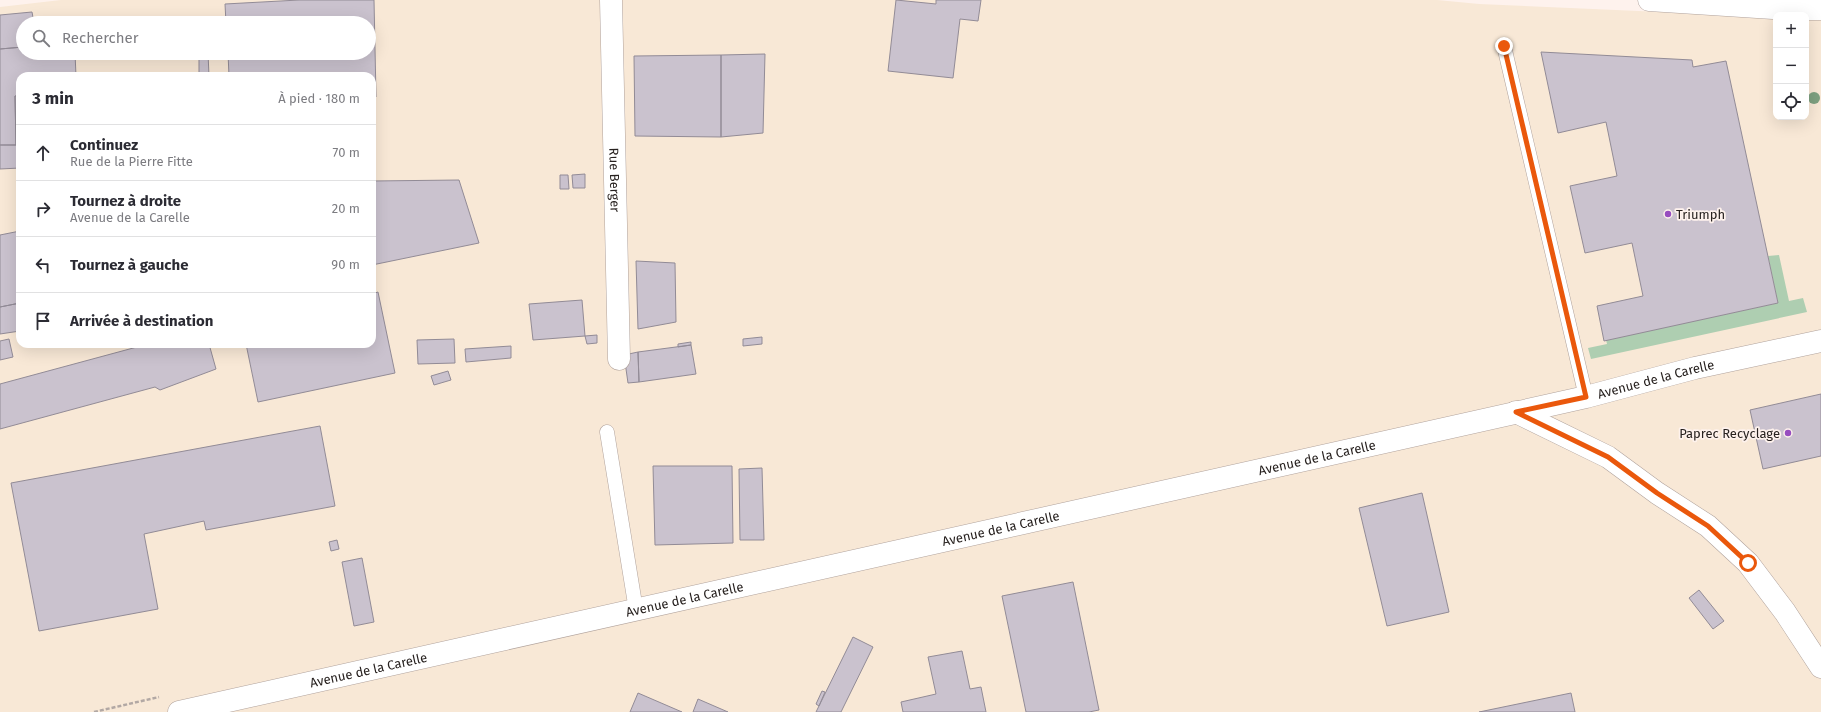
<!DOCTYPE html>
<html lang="fr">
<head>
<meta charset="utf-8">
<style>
  body { margin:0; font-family:"Fira Sans",sans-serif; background:#f7f7f7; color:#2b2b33 }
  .controls { position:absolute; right:12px; top:12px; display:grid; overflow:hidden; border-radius:8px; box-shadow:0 4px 16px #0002 }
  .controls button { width:36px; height:36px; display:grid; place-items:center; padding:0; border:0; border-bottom:1px solid #e1e1e2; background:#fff; color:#2b2b33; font:20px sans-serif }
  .stop { position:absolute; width:12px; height:12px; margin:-9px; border:3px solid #ea580c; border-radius:50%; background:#fff }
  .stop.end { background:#ea580c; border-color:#fff; box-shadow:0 1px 4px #0008 }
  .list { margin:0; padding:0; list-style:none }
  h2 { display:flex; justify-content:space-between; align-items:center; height:52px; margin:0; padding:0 16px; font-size:17px }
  h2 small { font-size:13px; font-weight:400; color:#7c7c81 }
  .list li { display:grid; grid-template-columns:26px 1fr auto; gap:12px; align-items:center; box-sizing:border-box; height:56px; padding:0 16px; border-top:1px solid #e1e1e2 }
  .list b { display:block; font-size:15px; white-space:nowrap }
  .list p { margin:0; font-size:13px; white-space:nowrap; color:#7c7c81 }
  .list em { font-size:13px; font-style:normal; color:#7c7c81 }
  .icon { flex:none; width:22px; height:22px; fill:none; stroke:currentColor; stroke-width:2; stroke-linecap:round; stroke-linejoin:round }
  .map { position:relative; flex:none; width:1821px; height:712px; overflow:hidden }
  .search { position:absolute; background:#fff; box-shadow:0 4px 16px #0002; left:16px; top:16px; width:360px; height:44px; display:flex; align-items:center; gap:10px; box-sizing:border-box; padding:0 14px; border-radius:22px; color:#7c7c81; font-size:15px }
  .panel { position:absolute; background:#fff; box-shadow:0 4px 16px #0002; left:16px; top:72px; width:360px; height:276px; border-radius:12px }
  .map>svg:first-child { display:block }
</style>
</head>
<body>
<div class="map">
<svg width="1821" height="712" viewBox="0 0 1821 712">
  <rect width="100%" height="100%" fill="#fef2ed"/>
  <path fill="#f8e8d6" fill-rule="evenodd" d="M61,0H1437L1479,4L1776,17V117H1806V18H1821V712H0V7ZM23,23H369V53H23ZM20,76H372V344H20Z"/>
  <path fill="#aeceb1" d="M1779,255L1789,301L1803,298L1807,312L1591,359L1588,348L1607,344L1606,340L1778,303L1768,256Z"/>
  <path fill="#cac2ce" stroke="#928b96" d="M299,0H374L376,97H372V76H229L228,53H369V23H226L225,4Z
    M896,0L936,4V0H981L978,21L960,19L953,78L888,71Z
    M32,12L34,23H23V47L0,49V15Z
    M23,47V53H75L76,76H20V96H15L16,145H0V49Z
    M1541,52L1692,60L1693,67L1726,61L1778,303L1604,341L1597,306L1643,296L1632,243L1585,253L1570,186L1617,176L1606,122L1558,133Z
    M199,53H208L209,76H159V75L199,74Z
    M765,54L763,133L721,137V55Z
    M721,55V137L635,136L634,56Z
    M15,96H20V168L0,169V145H16Z
    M372,107L373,157H372Z
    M585,174V188H573L572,175Z
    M560,175H568L569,189H560Z
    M459,180L479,243L372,265V181Z
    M20,231V303L0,307V235Z
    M636,261L675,263L676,322L638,329Z
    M378,292L395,373L258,402L246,344H372V294Z
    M582,300L585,336L533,340L529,304Z
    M20,303V331L0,334V307Z
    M597,335V343L587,344L585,336Z
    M762,337V344L743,346V339Z
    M9,339L13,357L0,360V341Z
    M454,339L455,363L418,364L417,340Z
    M691,342V345L678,347V344Z
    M148,344H209L216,369L160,390L155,387L0,429V384Z
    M691,345L696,374L639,382L638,352Z
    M511,346V358L466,362L465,349Z
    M638,352L639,382L628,383L624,355Z
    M448,371L451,380L434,385L431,376Z
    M1821,394V456L1763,469L1750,410Z
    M320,426L335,506L206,530L204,521L144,534L158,609L39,631L11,483Z
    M653,466H732L733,543L655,545Z
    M762,468L764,540H740L739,469Z
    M1422,493L1449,612L1387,626L1359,508Z
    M337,540L339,549L331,551L329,542Z
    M362,558L374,622L354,626L342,562Z
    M1073,582L1099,710L1089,712H1026L1002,596Z
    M1699,590L1724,621L1713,629L1689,598Z
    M853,637L873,647L841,712H816Z
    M962,651L970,689L981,687L986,712H903L901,702L936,694L928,657Z
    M822,691L825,692L819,706L816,704Z
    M638,693L682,712H630Z
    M1571,693L1575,712H1479Z
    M698,699L728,712H693Z"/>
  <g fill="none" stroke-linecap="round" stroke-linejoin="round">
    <defs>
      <path id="service" d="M1504,46L1586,397
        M607,432L636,610"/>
      <g id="minor">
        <path id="s1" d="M611,0L619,359"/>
        <path d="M1649,0L1790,9H1821"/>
        <path d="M1516,412L1608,457L1657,493L1708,526L1748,563L1785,612L1821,667"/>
        <path id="s2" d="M179,712L1586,397L1695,368L1821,341"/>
      </g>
    </defs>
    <use href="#service" stroke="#b0a29c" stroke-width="15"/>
    <use href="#minor" stroke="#b0a29c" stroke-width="23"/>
    <path stroke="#b2a8a4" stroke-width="2.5" stroke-dasharray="4 2" stroke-linecap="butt" d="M94,712L159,697"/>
    <use href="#service" stroke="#fff" stroke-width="14"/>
    <use href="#minor" stroke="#fff" stroke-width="22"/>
  </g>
  <circle fill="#7da080" cx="1814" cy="98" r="6"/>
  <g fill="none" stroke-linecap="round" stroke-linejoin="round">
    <path stroke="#ea580c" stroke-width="5" d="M1504,46L1586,397L1516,412L1608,457L1657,493L1708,526L1748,563"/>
  </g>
  <g fill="#974dbf" stroke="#fef2ed" stroke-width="1.5">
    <circle cx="1668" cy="214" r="4"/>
    <circle cx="1788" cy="433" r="4"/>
  </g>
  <g text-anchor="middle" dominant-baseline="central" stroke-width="3.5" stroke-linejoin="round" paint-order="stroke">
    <g font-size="13" fill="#27211f" stroke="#fef2ed">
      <text stroke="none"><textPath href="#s1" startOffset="180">Rue Berger</textPath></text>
      <text stroke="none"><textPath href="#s2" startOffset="1514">Avenue de la Carelle</textPath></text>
      <text stroke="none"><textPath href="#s2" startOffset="1166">Avenue de la Carelle</textPath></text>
      <text stroke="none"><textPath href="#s2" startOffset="842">Avenue de la Carelle</textPath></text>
      <text stroke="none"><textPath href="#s2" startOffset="518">Avenue de la Carelle</textPath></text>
      <text stroke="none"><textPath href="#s2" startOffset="194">Avenue de la Carelle</textPath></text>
    </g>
    <g font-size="13" fill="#27211f" stroke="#fef2ed" text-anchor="start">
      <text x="1676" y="214">Triumph</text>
      <text x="1780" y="433" text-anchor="end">Paprec Recyclage</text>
    </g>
  </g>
</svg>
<div class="controls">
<button>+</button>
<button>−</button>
<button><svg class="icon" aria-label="locate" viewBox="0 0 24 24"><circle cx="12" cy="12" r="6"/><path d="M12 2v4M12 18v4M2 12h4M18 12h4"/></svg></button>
</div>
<div class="stop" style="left:1748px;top:563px"></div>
<div class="stop end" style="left:1504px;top:46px"></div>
<div class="search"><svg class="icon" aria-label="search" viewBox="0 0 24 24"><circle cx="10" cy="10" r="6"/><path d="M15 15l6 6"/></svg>Rechercher</div>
<section class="panel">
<h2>3 min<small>À pied · 180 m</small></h2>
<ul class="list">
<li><svg class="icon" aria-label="ahead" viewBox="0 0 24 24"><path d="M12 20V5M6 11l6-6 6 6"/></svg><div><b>Continuez</b><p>Rue de la Pierre Fitte</p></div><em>70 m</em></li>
<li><svg class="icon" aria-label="right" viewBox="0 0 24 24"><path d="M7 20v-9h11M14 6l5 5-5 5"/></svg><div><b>Tournez à droite</b><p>Avenue de la Carelle</p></div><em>20 m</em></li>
<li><svg class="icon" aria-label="left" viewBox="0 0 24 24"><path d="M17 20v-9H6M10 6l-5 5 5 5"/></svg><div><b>Tournez à gauche</b></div><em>90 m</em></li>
<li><svg class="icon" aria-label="arrive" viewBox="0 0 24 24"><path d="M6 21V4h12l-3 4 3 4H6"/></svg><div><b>Arrivée à destination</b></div></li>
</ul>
</section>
</div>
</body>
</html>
